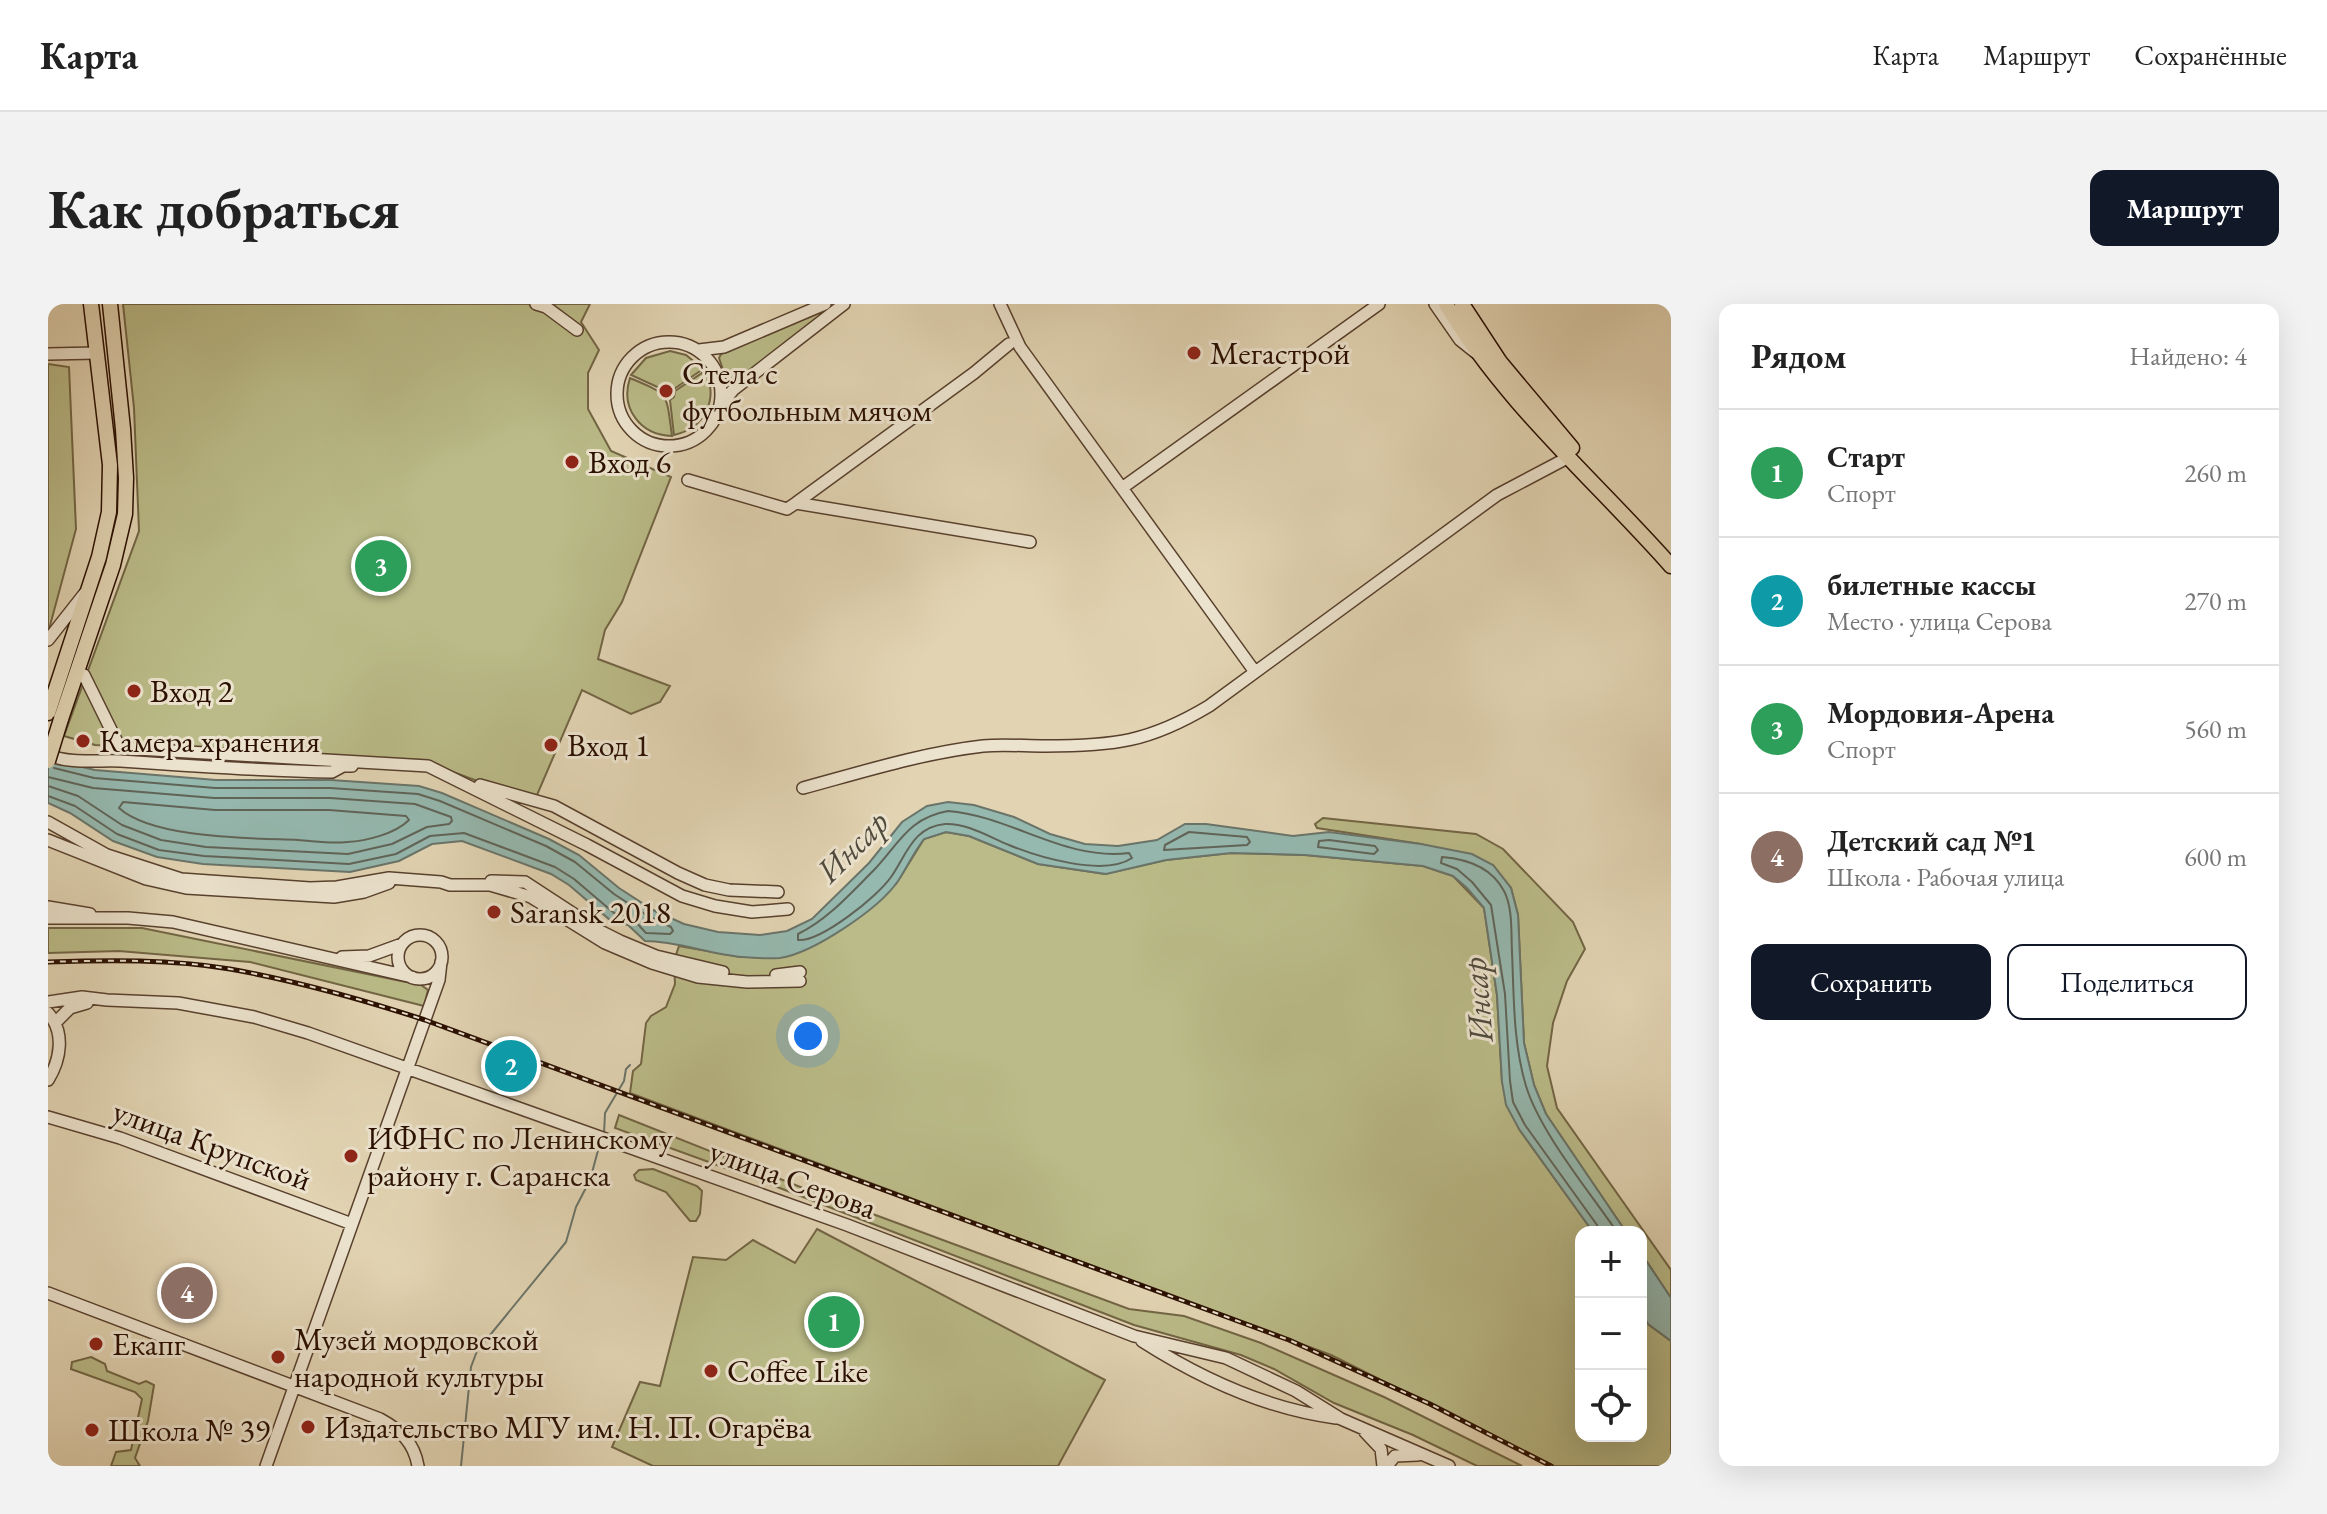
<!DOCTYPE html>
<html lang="ru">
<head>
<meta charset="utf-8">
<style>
  body { margin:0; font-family:"EB Garamond",serif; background:#f2f2f2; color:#222 }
  .controls { position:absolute; right:24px; bottom:24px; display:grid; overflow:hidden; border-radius:16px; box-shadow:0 8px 32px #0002 }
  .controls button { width:72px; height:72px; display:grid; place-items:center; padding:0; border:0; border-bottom:2px solid #e0e0e0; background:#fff; color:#222; font:40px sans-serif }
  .you { position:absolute; left:760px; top:732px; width:28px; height:28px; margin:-20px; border:6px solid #fff; border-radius:50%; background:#1a73e8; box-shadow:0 0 0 12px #1a73e833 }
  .badge { display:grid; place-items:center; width:52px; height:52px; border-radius:50%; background:#111827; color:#fff; font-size:26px; font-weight:700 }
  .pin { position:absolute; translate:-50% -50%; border:4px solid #fff; box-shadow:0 2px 8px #0006 }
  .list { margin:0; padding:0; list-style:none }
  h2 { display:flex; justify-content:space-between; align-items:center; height:104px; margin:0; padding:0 32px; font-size:34px }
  h2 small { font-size:26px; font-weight:400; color:#767676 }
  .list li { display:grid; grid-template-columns:52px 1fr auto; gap:24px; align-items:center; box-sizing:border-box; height:128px; padding:0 32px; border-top:2px solid #e0e0e0 }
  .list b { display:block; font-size:30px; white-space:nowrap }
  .list p { margin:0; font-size:26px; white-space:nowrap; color:#767676 }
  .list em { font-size:26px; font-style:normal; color:#767676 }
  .actions { display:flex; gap:16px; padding:24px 32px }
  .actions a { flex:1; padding:18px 0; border:2px solid #111827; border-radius:16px; text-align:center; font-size:28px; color:#111827 }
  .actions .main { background:#111827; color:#fff }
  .icon { flex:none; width:44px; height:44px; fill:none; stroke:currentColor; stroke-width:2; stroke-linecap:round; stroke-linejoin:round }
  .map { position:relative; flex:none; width:1623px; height:1162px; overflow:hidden; border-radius:16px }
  header { display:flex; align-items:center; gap:48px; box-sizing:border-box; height:112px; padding:0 40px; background:#fff; border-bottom:2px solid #e0e0e0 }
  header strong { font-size:38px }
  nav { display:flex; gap:44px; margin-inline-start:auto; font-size:28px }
  .intro { display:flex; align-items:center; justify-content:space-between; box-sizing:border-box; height:192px; padding:0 48px }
  h1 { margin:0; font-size:56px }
  .button { padding:20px 36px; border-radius:16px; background:#111827; color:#fff; font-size:28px; font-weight:700 }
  main { display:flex; gap:48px; padding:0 48px }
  aside { flex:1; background:#fff; border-radius:16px; box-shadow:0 8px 32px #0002 }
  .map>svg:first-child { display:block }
</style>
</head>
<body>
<header>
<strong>Карта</strong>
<nav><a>Карта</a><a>Маршрут</a><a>Сохранённые</a></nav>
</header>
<div class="intro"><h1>Как добраться</h1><a class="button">Маршрут</a></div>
<main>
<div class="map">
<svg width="1623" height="1162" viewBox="0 0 1623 1162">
  <rect width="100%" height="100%" fill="#e2d4b3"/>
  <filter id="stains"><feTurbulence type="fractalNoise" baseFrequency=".0025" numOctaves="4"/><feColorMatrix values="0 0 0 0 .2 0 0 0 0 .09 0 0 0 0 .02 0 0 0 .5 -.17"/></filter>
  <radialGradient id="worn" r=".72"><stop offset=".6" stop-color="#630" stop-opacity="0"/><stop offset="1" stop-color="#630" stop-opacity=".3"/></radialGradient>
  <path fill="#babb88" stroke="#726544" stroke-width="2" d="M75,0H542L533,18L551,46L540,69V105L563,147L623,173L574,298L557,326L550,355L622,382L612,398L583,410L534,386L486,498L373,456L47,441L16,432L91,227L86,104Z
    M775,7L776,10L684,80H680L671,54L673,50Z
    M622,47L638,51L655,65L626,85L620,83L616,86L583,71L598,54Z
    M0,60L21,63L28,225L0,329Z
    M657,67C671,95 657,124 626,131L622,96L626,93L627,87Z
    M582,74C622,91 618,88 624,132C592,131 572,104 582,74Z
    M1275,514L1428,530L1455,545L1525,618L1537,645L1519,677L1505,719L1499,762L1509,804L1623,966V994L1593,949V928H1578L1498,810L1486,781L1476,739L1470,611L1463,584L1445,561L1373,540L1269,524L1267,520Z
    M898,528L921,532L990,560L1057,570L1118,556L1183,549L1257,551L1375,562L1405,572L1436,604L1449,691L1454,778L1471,825L1545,928H1533V1132H1593V1007L1600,1020L1623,1037V1162H1506L1283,1051L582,789L585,767L593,760L598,719L603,712L618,703L627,680L626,657L631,642L693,653L848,580L876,535Z
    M0,624H94L373,681L380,686L376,702L202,658L71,647L0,649Z
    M571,811L760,886L1081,1005L1136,1012L1213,1039L1336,1093L1474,1162H1429L1365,1131L1286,1099L1226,1065L1193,1051L1086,1021L724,881L567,824Z
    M605,865L649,882L654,887L652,910L648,917H642L618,888L588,876L586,871L591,866Z
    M769,925L1057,1076L1010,1162H605L564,1143L592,1078L612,1082L645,953L678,956L705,936L747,959Z
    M43,1053L57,1060L59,1067L91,1080L98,1077L106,1081L100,1117L87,1154L92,1162H63L68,1148L83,1146L94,1095L87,1088L23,1065L24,1058Z"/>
  <path fill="#95b8af" stroke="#6a7469" stroke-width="2" d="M0,455L47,466L168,476H283L371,482L394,489L501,535L531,551L571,584L605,606L636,620L670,628L712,631L739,627L764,615L821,559L854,518L879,502L900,498L926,501L966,513L1002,530L1037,540L1070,542L1109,536L1137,520H1158L1245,532L1281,528L1373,540L1424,550L1445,561L1463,584L1470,611L1476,739L1486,781L1498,810L1578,928H1545L1471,825L1458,801L1454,778L1449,691L1436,604L1419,584L1405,572L1375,562L1257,551L1183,549L1118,556L1058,570L990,560L921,532L898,528L876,535C866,548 859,563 850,577C831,605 765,649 732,654C720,655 706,654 694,653C661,650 629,637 597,637L580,621L562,616L521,581L503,570L414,537L384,540L351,557L302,568L155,560L109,553L65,537L22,509L0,499Z
    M1593,949L1623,994V1037L1600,1020L1593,1007Z"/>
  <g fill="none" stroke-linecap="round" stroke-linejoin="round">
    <path stroke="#606458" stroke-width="2" d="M0,473L45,484L166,494H282L367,500L403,513L404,517L401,520L379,523L344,540L300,550L158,543L113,536L74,521L30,492L0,482
      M0,492L27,502L69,530L111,546L156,552L301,560L348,550L382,532L416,529L507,563L526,575L566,609L585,615L598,629L622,630L625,627L623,623L600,612L566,590L527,558L498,542L392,497L370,490L282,484H167L46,474L6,464
      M75,498L167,506H281L358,512L361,516C347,530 318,537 299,538C283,540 266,537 250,536C204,534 105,535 71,504Z
      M900,507C963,512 1016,557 1081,549L1084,554C1056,573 990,553 961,541C941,533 919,519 897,520C865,523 859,550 843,573C830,592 773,638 750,636V630C779,616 802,590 825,567C851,540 860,514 900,507Z
      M1141,528L1199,533L1202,538L1199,541L1116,546L1117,541Z
      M1281,536L1327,542L1330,546L1326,550L1270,543L1271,537Z
      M1551,928L1549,921L1477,821L1465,798L1462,777L1457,690L1443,601L1424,578L1409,565L1393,559L1394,553C1419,555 1444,564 1456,587C1465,604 1463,629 1464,648C1466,693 1465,739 1478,782C1492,828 1541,887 1569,928"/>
    <path stroke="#6a7469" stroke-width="2" d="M556,830L557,809L576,777L578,765L582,761
      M413,1162L423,1063L429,1047L518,938L528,903L542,876L552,839"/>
    <defs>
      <path id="minor" d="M488,0L498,3L529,26
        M952,0L972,43L1207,368
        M1387,0L1412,36L1427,48
        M569 90a52 52 0 1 1 104 0a52 52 0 1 1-104 0Z
        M651,46L676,43L777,0
        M0,50L49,49
        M672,102L685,86L796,0
        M640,176L739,205L748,199L982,238
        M1074,184L1331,0
        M748,199L926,69L961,40
        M0,336L37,289
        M36,371L72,444L380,462L539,541L634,592L667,602L704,608L740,605
        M0,451C23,460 48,456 73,457C144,462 214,467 284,468L295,462H304
        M432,481L506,502L630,569L657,581L681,586L730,588
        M755,484C814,468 874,449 935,442C955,440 976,442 997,442C1066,442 1101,438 1161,402L1449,191L1521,153
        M0,518L59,551L133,575L262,584L289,583L341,574L393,578L402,581H442L483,593L557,639L604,659L650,673L699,678L752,677
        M0,536L98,575L138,584L286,593L316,588L341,579
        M443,577L477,578L552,627L572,637L608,652L675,668
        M0,603L42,610
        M0,614H80L125,618L364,673
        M350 653a22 22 0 1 1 44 0a22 22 0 1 1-44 0Z
        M294,653L321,652L354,640
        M728,671L752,668
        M0,698L34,693L59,696L130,699L206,713L260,729L799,921L1086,1032L1178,1054L1248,1087L1293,1115L1401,1162
        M0,709C17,728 13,755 0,776
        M8,718L22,704L39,699
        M0,813L72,834L304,920
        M0,989L332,1115C352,1126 366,1138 370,1162
        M1094,1037C1152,1074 1219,1105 1288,1114
        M1317,1128L1333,1145L1335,1162
        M218,1162L391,676L393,658
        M1339,1162L1347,1152L1370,1151"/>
      <path id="major" d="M1398,0C1457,100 1547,176 1623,262
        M1414,0L1452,58L1524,144
        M0,409L51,253L61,208L62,161L43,0
        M13,415L65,261L77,210L78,174L75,125L62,0"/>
    </defs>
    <use href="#minor" stroke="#58402d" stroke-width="14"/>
    <use href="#major" stroke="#2a0f00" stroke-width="17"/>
    <use href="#minor" stroke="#ece3ce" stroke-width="11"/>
    <use href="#major" stroke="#e2d4b3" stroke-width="14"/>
    <defs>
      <path id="rail" d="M0,658C60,656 123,655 182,665C249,677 313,695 377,716L1241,1036L1382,1100L1503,1162"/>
    </defs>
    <use href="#rail" stroke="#2a0f00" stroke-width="5"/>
    <use href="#rail" stroke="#ece3ce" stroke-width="2" stroke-dasharray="6" stroke-linecap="butt"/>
    <defs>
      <path id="major-bridge" d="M0,457L13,415"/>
    </defs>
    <use href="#major-bridge" stroke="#2a0f00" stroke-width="17" stroke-linecap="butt"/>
    <use href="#major-bridge" stroke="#e2d4b3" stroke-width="14"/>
  </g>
  <g fill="#8f2418" stroke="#ece3ce" stroke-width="3">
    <circle cx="1146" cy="49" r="8"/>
    <circle cx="618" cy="87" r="8"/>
    <circle cx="524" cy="158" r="8"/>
    <circle cx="86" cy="387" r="8"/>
    <circle cx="35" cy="437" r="8"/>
    <circle cx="503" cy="441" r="8"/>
    <circle cx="446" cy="608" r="8"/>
    <circle cx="303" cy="852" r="8"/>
    <circle cx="48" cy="1040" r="8"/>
    <circle cx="230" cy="1053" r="8"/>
    <circle cx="663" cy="1067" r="8"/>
    <circle cx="260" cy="1123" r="8"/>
    <circle cx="44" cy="1126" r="8"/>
  </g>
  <g text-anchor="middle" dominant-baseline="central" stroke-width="6" stroke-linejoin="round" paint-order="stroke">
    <g font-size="32" fill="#2a0f00" stroke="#ece3ce" text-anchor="start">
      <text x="1162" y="49">Мегастрой</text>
      <text x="634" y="69">Стела с<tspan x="634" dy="37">футбольным мячом</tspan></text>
      <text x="540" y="158">Вход 6</text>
      <text x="102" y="387">Вход 2</text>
      <text x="51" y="437">Камера хранения</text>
      <text x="519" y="441">Вход 1</text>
      <text x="462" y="608">Saransk 2018</text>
      <text x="319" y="834">ИФНС по Ленинскому<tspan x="319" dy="37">району г. Саранска</tspan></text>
      <text x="246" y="1035">Музей мордовской<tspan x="246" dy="37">народной культуры</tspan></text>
      <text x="64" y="1040">Екапг</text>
      <text x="679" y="1067">Coffee Like</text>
      <text x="276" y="1123">Издательство МГУ им. Н. П. Огарёва</text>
      <text x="60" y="1126">Школа № 39</text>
    </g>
    <g font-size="32" fill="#2a0f00" stroke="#ece3ce">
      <text transform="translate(164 841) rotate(20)">улица Крупской</text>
      <text transform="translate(745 875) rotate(20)">улица Серова</text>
    </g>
    <g font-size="34" font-style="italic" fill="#4f4a3d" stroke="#ece3ce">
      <text transform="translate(804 542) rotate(-45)">Инсар</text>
      <text transform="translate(1429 696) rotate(-95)">Инсар</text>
    </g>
  </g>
  <rect width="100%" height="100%" filter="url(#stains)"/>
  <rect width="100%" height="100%" fill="url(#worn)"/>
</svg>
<div class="controls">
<button>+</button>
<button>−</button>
<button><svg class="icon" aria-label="locate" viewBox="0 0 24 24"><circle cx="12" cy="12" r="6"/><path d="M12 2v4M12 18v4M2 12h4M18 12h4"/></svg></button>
</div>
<div class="you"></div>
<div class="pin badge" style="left:786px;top:1018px;background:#2e9e5b">1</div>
<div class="pin badge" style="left:463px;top:762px;background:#0f9aa8">2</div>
<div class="pin badge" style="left:333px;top:262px;background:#2e9e5b">3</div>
<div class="pin badge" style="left:139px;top:989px;background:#8d6e63">4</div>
</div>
<aside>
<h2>Рядом<small>Найдено: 4</small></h2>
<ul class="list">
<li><span class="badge" style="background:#2e9e5b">1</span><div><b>Старт</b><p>Спорт</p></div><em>260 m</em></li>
<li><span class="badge" style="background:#0f9aa8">2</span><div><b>билетные кассы</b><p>Место · улица Серова</p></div><em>270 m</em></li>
<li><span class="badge" style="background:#2e9e5b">3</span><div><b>Мордовия-Арена</b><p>Спорт</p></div><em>560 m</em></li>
<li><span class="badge" style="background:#8d6e63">4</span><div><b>Детский сад №1</b><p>Школа · Рабочая улица</p></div><em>600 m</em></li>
</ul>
<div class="actions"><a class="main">Сохранить</a><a>Поделиться</a></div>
</aside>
</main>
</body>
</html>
